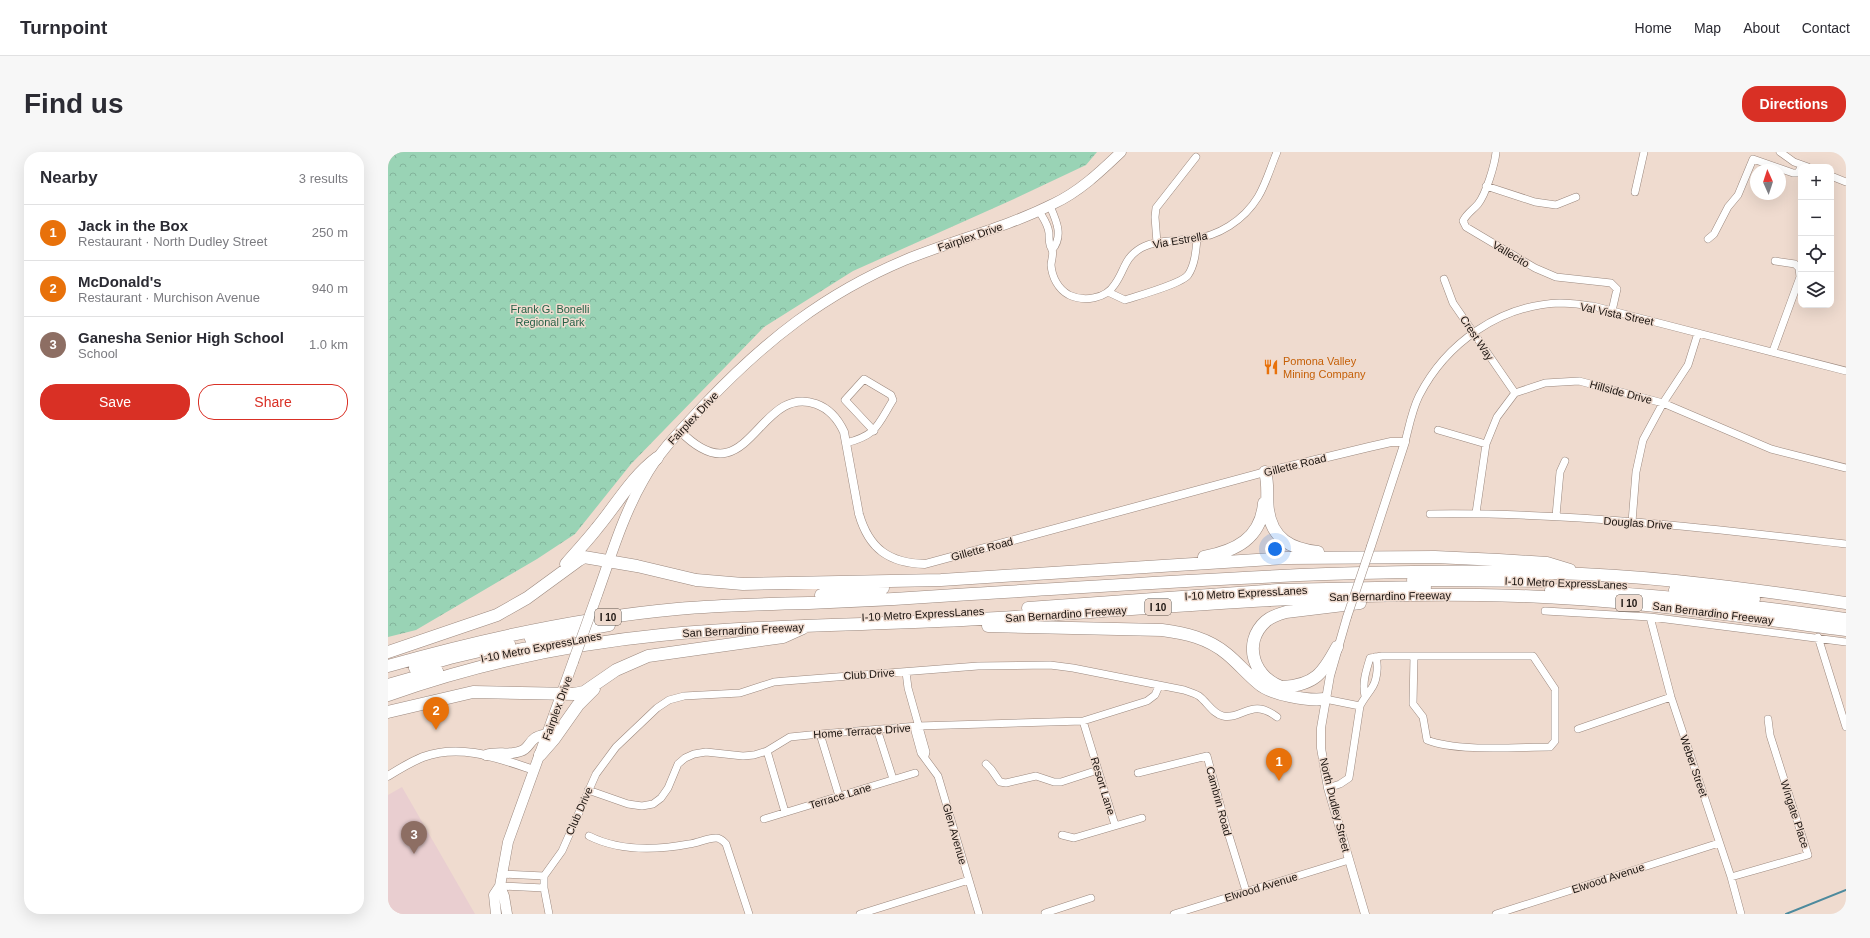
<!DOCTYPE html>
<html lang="en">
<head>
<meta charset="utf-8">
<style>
  body { margin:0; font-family:Helvetica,sans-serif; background:#f7f7f7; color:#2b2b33 }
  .controls { position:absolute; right:12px; top:12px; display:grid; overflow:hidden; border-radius:8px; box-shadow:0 4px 16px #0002 }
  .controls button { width:36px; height:36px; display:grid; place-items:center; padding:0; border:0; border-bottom:1px solid #e1e1e2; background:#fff; color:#2b2b33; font:20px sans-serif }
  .compass { position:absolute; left:1362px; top:12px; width:36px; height:36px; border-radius:50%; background:#fff; box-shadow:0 4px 16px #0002; rotate:357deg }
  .you { position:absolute; left:887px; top:397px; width:14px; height:14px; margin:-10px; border:3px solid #fff; border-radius:50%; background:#1a73e8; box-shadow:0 0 0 6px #1a73e833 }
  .badge { display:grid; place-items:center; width:26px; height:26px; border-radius:50%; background:#d93025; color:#fff; font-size:13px; font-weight:700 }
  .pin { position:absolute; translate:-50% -33px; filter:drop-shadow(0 1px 2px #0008) }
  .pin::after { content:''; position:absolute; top:21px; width:14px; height:12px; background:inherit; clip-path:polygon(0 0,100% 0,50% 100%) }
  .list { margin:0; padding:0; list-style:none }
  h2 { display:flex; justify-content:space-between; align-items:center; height:52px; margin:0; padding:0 16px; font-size:17px }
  h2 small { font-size:13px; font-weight:400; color:#7c7c81 }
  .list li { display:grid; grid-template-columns:26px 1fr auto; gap:12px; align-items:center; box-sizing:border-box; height:56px; padding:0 16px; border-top:1px solid #e1e1e2 }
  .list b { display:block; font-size:15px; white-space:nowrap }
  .list p { margin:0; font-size:13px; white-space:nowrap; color:#7c7c81 }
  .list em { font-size:13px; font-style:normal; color:#7c7c81 }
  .actions { display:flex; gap:8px; padding:12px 16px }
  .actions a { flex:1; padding:9px 0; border:1px solid #d93025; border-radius:16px; text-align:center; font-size:14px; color:#d93025 }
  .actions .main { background:#d93025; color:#fff }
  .icon { flex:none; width:22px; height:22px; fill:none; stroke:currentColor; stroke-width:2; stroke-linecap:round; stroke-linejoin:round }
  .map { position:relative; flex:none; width:1458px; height:762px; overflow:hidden; border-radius:16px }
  header { display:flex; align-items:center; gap:24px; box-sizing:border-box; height:56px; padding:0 20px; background:#fff; border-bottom:1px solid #e1e1e2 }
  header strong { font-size:19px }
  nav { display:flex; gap:22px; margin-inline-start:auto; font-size:14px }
  .intro { display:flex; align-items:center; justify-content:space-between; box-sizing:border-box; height:96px; padding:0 24px }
  h1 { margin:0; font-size:28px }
  .button { padding:10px 18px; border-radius:16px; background:#d93025; color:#fff; font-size:14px; font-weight:700 }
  main { display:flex; gap:24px; padding:0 24px }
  aside { flex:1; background:#fff; border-radius:16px; box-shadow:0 4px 16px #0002 }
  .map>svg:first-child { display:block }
</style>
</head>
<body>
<header>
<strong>Turnpoint</strong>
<nav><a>Home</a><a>Map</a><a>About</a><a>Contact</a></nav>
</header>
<div class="intro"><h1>Find us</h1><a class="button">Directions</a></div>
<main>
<aside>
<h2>Nearby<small>3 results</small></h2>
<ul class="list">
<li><span class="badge" style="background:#e8710a">1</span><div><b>Jack in the Box</b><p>Restaurant · North Dudley Street</p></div><em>250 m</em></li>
<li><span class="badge" style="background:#e8710a">2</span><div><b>McDonald's</b><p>Restaurant · Murchison Avenue</p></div><em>940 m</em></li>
<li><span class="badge" style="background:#8d6e63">3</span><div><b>Ganesha Senior High School</b><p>School</p></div><em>1.0 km</em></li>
</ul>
<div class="actions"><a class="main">Save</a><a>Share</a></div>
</aside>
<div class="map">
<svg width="1458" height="762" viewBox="0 0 1458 762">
  <defs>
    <pattern id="park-crowns" width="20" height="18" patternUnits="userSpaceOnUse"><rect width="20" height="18" fill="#99d3b5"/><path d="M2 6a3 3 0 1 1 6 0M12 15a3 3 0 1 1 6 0" fill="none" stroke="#83b49b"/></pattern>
  </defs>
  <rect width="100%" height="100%" fill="#efdbcf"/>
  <path fill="#e9ced0" d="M14,635L87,762H0V643Z"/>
  <path fill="url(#park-crowns)" d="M0,0H709L698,13L626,47L465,119L376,175L243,312L187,382L149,407L28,478L0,485Z"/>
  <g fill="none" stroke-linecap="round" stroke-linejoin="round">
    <path stroke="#4d8a9d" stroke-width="2" d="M1398,762L1458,738"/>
    <defs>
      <path id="minor" d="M1108,0C1107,12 1098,42 1090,52C1085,58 1079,61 1075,69L1078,75L1147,116L1168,125L1223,131L1229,137L1224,159
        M1392,0L1406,10L1420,15
        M1443,24L1458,30
        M1098,34L1147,50L1168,53L1188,45
        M1247,40L1256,0
        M662,54C668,68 676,84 664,98
        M651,59C655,66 660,72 661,81C661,85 661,89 662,93C662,95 664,96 664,98C666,102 663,109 663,113C664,125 670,137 681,143C696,150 718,147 727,132C737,118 736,106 753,96C767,88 787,89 803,87C830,85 856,68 870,45C878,32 883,14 889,0
        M1320,87L1326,82L1340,55L1350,43L1365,7L1405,21H1410L1414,13
        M769,91L767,65L768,56L808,5
        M1056,127L1065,151L1127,241
        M720,140L737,148C749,144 793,132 800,123C807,113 808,98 809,87
        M1385,199L1412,125L1411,116L1407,112L1387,109
        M1050,278L1098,292
        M1017,290C1021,275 1024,258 1031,244C1058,191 1112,153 1172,151C1183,151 1195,153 1205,154L1458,219
        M458,291C489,283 489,274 505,248L503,243L476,227L457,248L486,279
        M1088,361L1098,292L1109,265L1127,241L1157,231L1191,229L1275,251L1383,297L1458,316
        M1042,362C1181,360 1320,376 1458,392
        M1168,364L1172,320L1177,309
        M1244,370L1248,320L1255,288L1275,251L1300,213L1310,181
        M1157,459L1262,465L1458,490
        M1262,465L1283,545L1343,725L1353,762
        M1430,485L1458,575
        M518,520L520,536L538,600L537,604
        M977,544C974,531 978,519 982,506L994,504H1145L1167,537V589L1162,595C1129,595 1069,600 1039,588L1035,565L1025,552L1026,504
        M937,547L972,554
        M695,569L727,673
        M530,574L527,579L533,601L550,624L591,762
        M489,577L505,627
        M1190,577L1283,545
        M432,582L451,644
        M379,599L397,660
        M598,612L603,617L612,630L618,631L648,624L666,630H673L710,618
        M750,621L819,604L838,674L858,739
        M940,636L952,632L961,626L972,554C976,546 981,541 985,534C989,527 991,511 987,505
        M200,638L240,652L254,654L265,652L273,646L280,636L290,612L297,606L306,602L318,600L355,604L366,603L379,599L402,585L432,582L530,574L695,569L759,549L767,543L771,534
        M376,667L527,621
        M674,683L686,686L754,666
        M201,684C231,699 269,698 301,692C310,691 319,686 328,686C333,686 335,689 338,692L361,762
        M113,722L156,724
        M1343,725L1420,703L1382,583L1380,567
        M112,734L156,736
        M657,761L703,746
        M161,762L156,736V724L174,699L208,622L228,595L269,556L281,548L296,544L352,541L386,530L397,529L590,514L662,513L685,516L796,538C801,540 806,541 811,544C819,550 825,562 835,564C855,568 863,545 889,565
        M472,762L581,728
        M786,762L961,708
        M1108,762L1331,691"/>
      <path id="tertiary" d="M292,279C361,349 369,231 428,252C442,257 450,267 456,280L471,362C481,397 501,411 537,412L877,320L981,295L1003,290H1017L983,394
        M959,465L942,524L933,576V596L940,636L977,762
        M0,624C11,617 23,610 35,605C73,591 110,606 146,618"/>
      <path id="secondary" d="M209,443C223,404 235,363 256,327C272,298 295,276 317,252C377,189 436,142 517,108C566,88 617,76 665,52C691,40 712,20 733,0
        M98,603C110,599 121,604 133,599C140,597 141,590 147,586C150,584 155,583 159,582
        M112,734L116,744L119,762
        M108,762L106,743L112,734L120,690L185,510"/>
      <path id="motorway" d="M877,320C881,333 878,345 880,358C884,387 903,397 930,400
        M816,405C847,399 873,387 876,351
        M178,412C188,400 199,389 209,376C229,352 243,326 269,306
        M1025,428L1155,429
        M1163,438C1262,441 1360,453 1458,467
        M1287,438L1366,447
        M433,443L495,436
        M640,456L890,438L1037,435
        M600,474L774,478C797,481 820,486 839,502C850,511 859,522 870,531C883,543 920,549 937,547
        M143,487L221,473
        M0,500L109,463L139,446L191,408L196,405L249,414L308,428L355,432L553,428L899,406L1047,405L1111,408L1159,411L1182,418
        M111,502L157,492
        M0,514C95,487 190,466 289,457C333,453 377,452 421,451C475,449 529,446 583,442C787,430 990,413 1194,422C1283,426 1370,438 1458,451
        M27,516L62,506L121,492
        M0,533L49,519
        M895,535C927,533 935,521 949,495
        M897,536C866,528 853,491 878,469C884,464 891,462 898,460L972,451
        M0,543C88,512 181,492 273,483C374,473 475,473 575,468C747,459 919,440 1091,443C1214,444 1336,462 1458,478
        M0,560L85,540L186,542L196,540L228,518L260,504L395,485L415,476
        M152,603L166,587L190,553L206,537"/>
    </defs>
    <use href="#minor" stroke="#9b887e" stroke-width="8"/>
    <use href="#tertiary" stroke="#9b887e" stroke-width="9"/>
    <use href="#secondary" stroke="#9b887e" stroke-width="11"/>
    <use href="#motorway" stroke="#9b887e" stroke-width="13"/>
    <use href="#minor" stroke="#fff" stroke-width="7"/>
    <use href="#tertiary" stroke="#fff" stroke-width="8"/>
    <use href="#secondary" stroke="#fff" stroke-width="10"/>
    <use href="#motorway" stroke="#fff" stroke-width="12"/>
    <defs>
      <path id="tertiary-bridge" d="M959,465L983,394"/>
      <path id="secondary-bridge" d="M185,510L209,443"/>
    </defs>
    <use href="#tertiary-bridge" stroke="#9b887e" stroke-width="9" stroke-linecap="butt"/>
    <use href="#secondary-bridge" stroke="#9b887e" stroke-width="11" stroke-linecap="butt"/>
    <use href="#tertiary-bridge" stroke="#fff" stroke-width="8"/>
    <use href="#secondary-bridge" stroke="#fff" stroke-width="10"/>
  </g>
  <defs>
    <symbol id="restaurant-bare" viewBox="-9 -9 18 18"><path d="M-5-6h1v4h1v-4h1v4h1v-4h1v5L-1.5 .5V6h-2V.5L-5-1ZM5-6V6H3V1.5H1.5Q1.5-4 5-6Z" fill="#e8710a" stroke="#efdbcf" stroke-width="2.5" paint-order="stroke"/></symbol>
  </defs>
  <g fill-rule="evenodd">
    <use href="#restaurant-bare" x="872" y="204" width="22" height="22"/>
  </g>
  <g text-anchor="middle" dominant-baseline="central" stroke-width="3" stroke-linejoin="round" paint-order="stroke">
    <g fill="#efdbcf" stroke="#5b5049" stroke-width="1">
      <rect x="1228" y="443" width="26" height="16" rx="3"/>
      <rect x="757" y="447" width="26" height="16" rx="3"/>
      <rect x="207" y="457" width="26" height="16" rx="3"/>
    </g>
    <g font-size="10" font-weight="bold" fill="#1b1410">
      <text x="1241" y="451">I 10</text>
      <text x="770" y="455">I 10</text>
      <text x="220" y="465">I 10</text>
    </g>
    <g font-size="11" fill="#1b1410" stroke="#efdbcf">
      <text transform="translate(582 85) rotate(-19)">Fairplex Drive</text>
      <text transform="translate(792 88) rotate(-10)">Via Estrella</text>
      <text transform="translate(1123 102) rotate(31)">Vallecito</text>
      <text transform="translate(1229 162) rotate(12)">Val Vista Street</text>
      <text transform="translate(1089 186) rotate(56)">Crest Way</text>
      <text transform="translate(1233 240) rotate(15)">Hillside Drive</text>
      <text transform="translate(305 266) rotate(-47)">Fairplex Drive</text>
      <text transform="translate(907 313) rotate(-14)">Gillette Road</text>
      <text transform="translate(1250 371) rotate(4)">Douglas Drive</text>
      <text transform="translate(594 397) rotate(-15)">Gillette Road</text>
      <text transform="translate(1178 431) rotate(2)">I-10 Metro ExpressLanes</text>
      <text transform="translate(858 441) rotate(-3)">I-10 Metro ExpressLanes</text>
      <text transform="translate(1002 444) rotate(-1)">San Bernardino Freeway</text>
      <text transform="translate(1325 461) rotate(7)">San Bernardino Freeway</text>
      <text transform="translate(535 462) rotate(-3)">I-10 Metro ExpressLanes</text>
      <text transform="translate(678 462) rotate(-4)">San Bernardino Freeway</text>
      <text transform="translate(355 478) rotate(-3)">San Bernardino Freeway</text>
      <text transform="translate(153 495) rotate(-11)">I-10 Metro ExpressLanes</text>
      <text transform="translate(481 522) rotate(-4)">Club Drive</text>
      <text transform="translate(169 556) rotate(-70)">Fairplex Drive</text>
      <text transform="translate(474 579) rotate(-4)">Home Terrace Drive</text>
      <text transform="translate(1306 614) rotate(71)">Weber Street</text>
      <text transform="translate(715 634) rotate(73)">Resort Lane</text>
      <text transform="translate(452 644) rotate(-17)">Terrace Lane</text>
      <text transform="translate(831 649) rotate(75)">Cambrin Road</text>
      <text transform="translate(947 653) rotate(76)">North Dudley Street</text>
      <text transform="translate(191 659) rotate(-66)">Club Drive</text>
      <text transform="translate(1407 662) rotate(72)">Wingate Place</text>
      <text transform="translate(567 682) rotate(74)">Glen Avenue</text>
      <text transform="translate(1220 726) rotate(-18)">Elwood Avenue</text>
      <text transform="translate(873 735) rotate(-17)">Elwood Avenue</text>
    </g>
    <g font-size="11" fill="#256046" stroke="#efdbcf">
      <text x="162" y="157">Frank G. Bonelli<tspan x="162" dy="13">Regional Park</tspan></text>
    </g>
    <g font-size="11" fill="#c56008" stroke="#efdbcf" text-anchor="start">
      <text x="895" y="209">Pomona Valley<tspan x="895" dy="13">Mining Company</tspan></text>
    </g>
  </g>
</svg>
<div class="controls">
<button>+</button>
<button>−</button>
<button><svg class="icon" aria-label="locate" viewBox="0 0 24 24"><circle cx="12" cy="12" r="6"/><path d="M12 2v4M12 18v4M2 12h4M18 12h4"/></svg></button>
<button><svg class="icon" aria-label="layers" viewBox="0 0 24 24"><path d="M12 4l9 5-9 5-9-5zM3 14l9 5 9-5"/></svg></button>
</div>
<svg class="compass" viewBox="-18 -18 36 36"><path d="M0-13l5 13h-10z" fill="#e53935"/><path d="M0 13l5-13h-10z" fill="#7c7c81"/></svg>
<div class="you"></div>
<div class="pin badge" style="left:891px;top:629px;background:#e8710a">1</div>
<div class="pin badge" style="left:48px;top:578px;background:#e8710a">2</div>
<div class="pin badge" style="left:26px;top:702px;background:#8d6e63">3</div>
</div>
</main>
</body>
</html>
